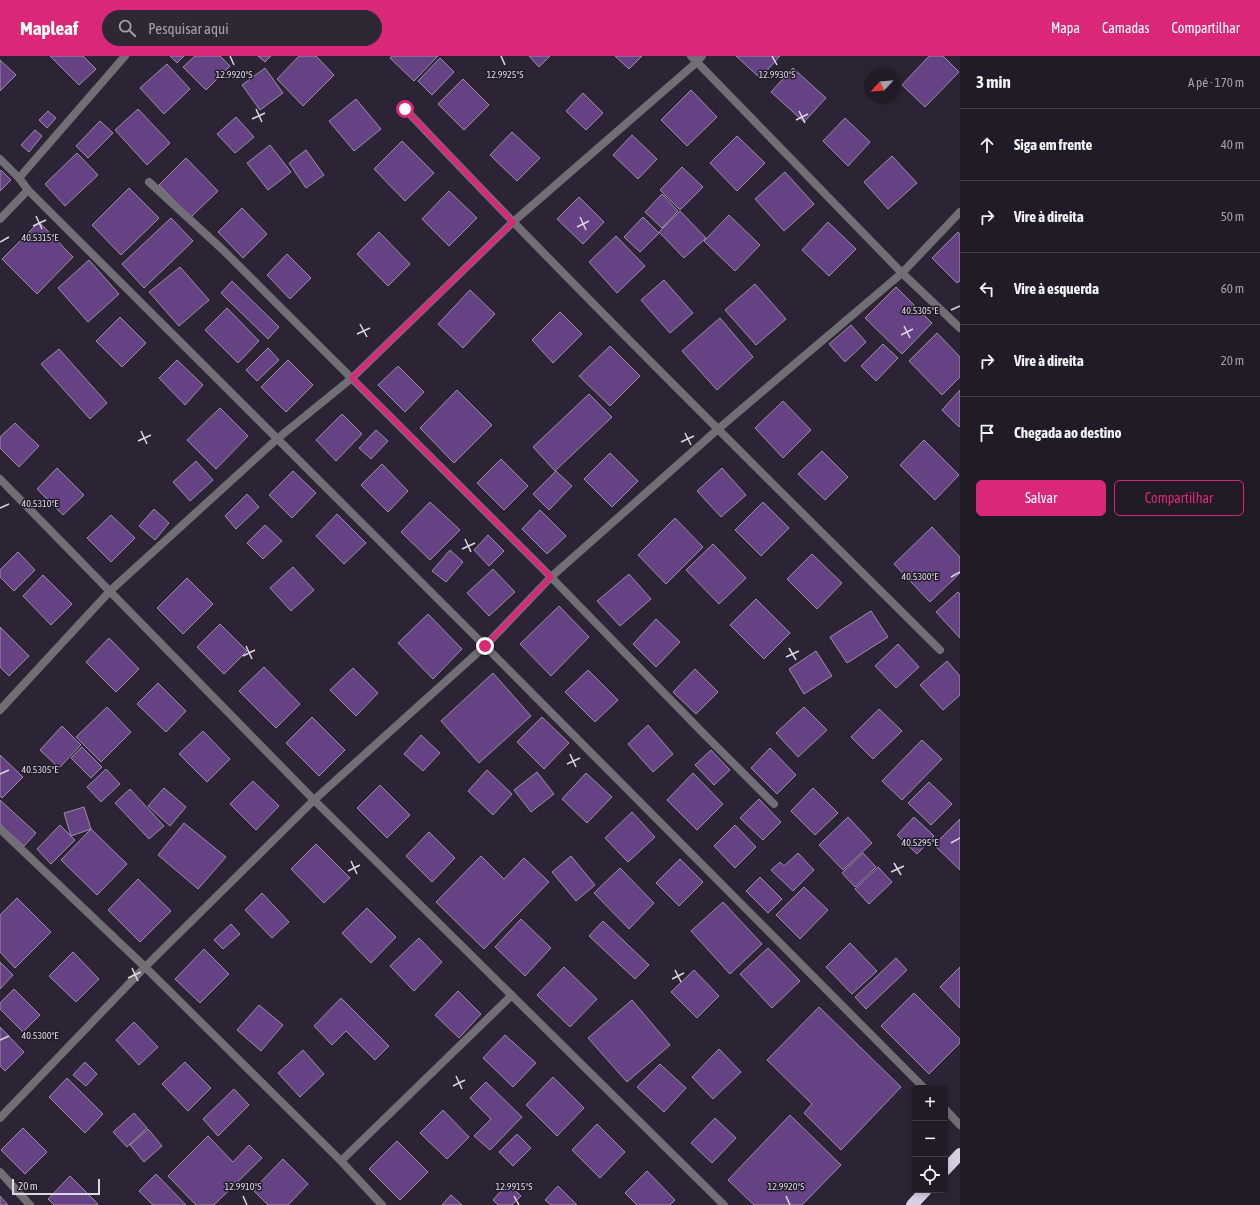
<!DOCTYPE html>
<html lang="pt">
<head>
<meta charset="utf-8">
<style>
  body { margin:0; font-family:"Asap Condensed",sans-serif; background:#2d2833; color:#f1f3f6 }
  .controls { position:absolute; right:12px; bottom:12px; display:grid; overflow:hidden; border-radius:6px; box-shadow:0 2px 6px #0003 }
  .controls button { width:36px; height:36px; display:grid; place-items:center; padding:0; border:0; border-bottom:1px solid #3e3944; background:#211b27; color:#f1f3f6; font:20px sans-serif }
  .compass { position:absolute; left:864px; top:12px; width:36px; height:36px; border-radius:50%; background:#211b27; box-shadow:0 2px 6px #0003; rotate:244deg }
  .scale { position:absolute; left:12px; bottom:10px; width:88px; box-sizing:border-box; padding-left:4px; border:2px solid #dcd8e2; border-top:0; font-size:11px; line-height:14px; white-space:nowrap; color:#dcd8e2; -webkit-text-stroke:3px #221b2a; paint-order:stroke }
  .stop { position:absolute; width:12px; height:12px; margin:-9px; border:3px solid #db2777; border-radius:50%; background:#fff }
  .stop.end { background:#db2777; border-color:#fff; box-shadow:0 1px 4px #0008 }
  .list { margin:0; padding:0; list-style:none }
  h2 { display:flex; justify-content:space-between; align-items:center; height:52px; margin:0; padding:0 16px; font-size:17px }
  h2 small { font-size:13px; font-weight:400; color:#a2a1a7 }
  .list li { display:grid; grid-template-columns:26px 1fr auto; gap:12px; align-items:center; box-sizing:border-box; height:72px; padding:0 16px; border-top:1px solid #3e3944 }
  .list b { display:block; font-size:15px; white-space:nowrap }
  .list em { font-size:13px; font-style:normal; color:#a2a1a7 }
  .actions { display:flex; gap:8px; padding:12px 16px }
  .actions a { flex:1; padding:9px 0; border:1px solid #db2777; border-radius:6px; text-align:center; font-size:14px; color:#db2777 }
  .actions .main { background:#db2777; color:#fff }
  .icon { flex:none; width:22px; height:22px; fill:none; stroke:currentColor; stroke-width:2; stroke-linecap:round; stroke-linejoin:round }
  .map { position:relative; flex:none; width:960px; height:1149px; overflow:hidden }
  header { display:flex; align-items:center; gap:24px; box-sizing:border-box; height:56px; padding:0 20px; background:#db2777; color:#fff }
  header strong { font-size:19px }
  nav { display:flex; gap:22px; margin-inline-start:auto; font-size:14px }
  .search { width:280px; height:36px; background:#2d2833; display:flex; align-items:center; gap:10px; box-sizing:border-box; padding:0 14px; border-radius:22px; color:#a2a1a7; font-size:15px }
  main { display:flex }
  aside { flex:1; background:#211b27 }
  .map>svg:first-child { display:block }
</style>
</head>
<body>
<header>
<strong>Mapleaf</strong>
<div class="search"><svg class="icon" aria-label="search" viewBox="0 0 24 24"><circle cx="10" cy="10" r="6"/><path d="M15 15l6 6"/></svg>Pesquisar aqui</div>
<nav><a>Mapa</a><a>Camadas</a><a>Compartilhar</a></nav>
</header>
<main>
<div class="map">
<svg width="960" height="1149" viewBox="0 0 960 1149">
  <rect width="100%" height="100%" fill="#2c2434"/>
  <path fill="#644283" stroke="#9990a3" d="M50,0H83L96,13L79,29Z
    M170,0H184L177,7Z
    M195,0H220L230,10L206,34L183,11Z
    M258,0H271L265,6Z
    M299,0H316L334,19L303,50L277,23Z
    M392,0H438L414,25L390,2Z
    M529,0H550L539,11Z
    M615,0H642L629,13Z
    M736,0H780L760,22Z
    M929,0H943L959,16L925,51L902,29Z
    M440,2L454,16L432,39L418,25Z
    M0,4L16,19L0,35Z
    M167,8L190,33L164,58L140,32Z
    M265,12L283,37L260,54L242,29Z
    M793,12L826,42L804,66L771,36Z
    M463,23L489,49L464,74L438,48Z
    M691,34L717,61L687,90L661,64Z
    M583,37L603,57L586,74L566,55Z
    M356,43L381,73L354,95L329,65Z
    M138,53L170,87L147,109L115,74Z
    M48,55L56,62L47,72L39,64Z
    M236,61L254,81L235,97L217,78Z
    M845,62L870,86L848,110L823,85Z
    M100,65L113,77L88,102L76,90Z
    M35,74L42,80L29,96L21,89Z
    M512,76L540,102L517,125L490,99Z
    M632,79L657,103L638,123L613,99Z
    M737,80L765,107L737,135L710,107Z
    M402,85L434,117L405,145L374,113Z
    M270,89L291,116L268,134L247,107Z
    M306,94L324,119L306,132L289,107Z
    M77,97L98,119L65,150L45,128Z
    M892,100L917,127L888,153L864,126Z
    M186,102L218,135L191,161L159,129Z
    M682,111L703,131L680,154L660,134Z
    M1,114L11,124L0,135V116Z
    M785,116L814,148L784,175L755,143Z
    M129,132L159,162L121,199L92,169Z
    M449,135L477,162L449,190L422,163Z
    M662,138L678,155L662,172L645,156Z
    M579,141L604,166L583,188L557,163Z
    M242,152L267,178L243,202L218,176Z
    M680,155L706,182L684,202L659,176Z
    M729,159L760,189L735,215L704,185Z
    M643,161L659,177L640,196L624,181Z
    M171,162L193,185L144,232L122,208Z
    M39,166L73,201L37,238L2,203Z
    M828,166L856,193L829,220L802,194Z
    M379,176L410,208L388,230L357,198Z
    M958,176L960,179V225L957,227L932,202Z
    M616,180L645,210L617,237L589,206Z
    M287,198L311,222L290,243L267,219Z
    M89,204L119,238L88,266L58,232Z
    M180,211L209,244L179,270L149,236Z
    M664,224L693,257L670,277L641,244Z
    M232,225L279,271L268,283L221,237Z
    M755,228L786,263L756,289L725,254Z
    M896,231L932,267L902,298L865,262Z
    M470,234L495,258L463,292L438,268Z
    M227,252L259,285L238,307L205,274Z
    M560,256L582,278L553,307L532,284Z
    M120,261L146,287L122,311L96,285Z
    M720,262L753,301L717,334L682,295Z
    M851,269L866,286L845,306L829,288Z
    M937,277L960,301V321L942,339L909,305Z
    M883,288L898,302L876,325L861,310Z
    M610,290L640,320L610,350L579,320Z
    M268,292L279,304L257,325L246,314Z
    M59,293L107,347L90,363L41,308Z
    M177,304L203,329L185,349L159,322Z
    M288,304L313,329L286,356L261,331Z
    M398,310L424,336L405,356L378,329Z
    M457,334L492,369L454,407L420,372Z
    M960,334V370L959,371L942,354Z
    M589,338L612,361L555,415L533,391Z
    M783,345L811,374L783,402L755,372Z
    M220,352L248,380L216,413L187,384Z
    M342,358L362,378L336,405L316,384Z
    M15,367L39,390L19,411L0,392V381Z
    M376,374L388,385L371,403L359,392Z
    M924,384L959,419L935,444L900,409Z
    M822,395L848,421L825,444L798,418Z
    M610,397L638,425L612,451L584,423Z
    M501,403L528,430L504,454L477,427Z
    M196,405L213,424L190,445L173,426Z
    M382,408L408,435L388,456L361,429Z
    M57,412L84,439L63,459L37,433Z
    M722,412L746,439L721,461L697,435Z
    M293,415L316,437L292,462L269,439Z
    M556,415L572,430L549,454L533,438Z
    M247,438L259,451L236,473L225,460Z
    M430,446L460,474L430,504L401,476Z
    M763,446L789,472L761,500L735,474Z
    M154,453L169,467L155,484L139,470Z
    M540,454L566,480L547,498L522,473Z
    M337,458L366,487L344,508L316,480Z
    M111,459L135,482L111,506L87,482Z
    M675,462L703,491L666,528L638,499Z
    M265,469L282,485L263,503L247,487Z
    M932,471L960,501V517L930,546L894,508Z
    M488,479L504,495L489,510L474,494Z
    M713,488L746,522L719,548L686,514Z
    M450,494L463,506L446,526L432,515Z
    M18,496L35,514L14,535L0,521V514Z
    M812,498L842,527L817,553L787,523Z
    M293,511L314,534L291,555L270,532Z
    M493,513L515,536L489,560L467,537Z
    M629,518L651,543L620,570L597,545Z
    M43,519L72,548L51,569L23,540Z
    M187,522L213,548L183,578L157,552Z
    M958,536L960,538V582L936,556Z
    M756,543L790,577L764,603L730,569Z
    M559,550L589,581L551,620L520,588Z
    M871,555L888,581L847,607L830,581Z
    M428,558L462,593L433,623L398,587Z
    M656,563L680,586L656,611L633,588Z
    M220,568L247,595L224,618L197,591Z
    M0,571L29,600L9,620L0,611Z
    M109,582L139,613L116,636L86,606Z
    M898,588L919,611L896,632L875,610Z
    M816,595L832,620L804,638L789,613Z
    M947,605L960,620V639L943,654L920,629Z
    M264,611L300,648L276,672L239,635Z
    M353,612L378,637L356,660L330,634Z
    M695,613L718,636L696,658L673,636Z
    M588,614L618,644L595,666L565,636Z
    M493,617L531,660L479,707L441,665Z
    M158,627L186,655L166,676L137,648Z
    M107,651L131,676L101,706L76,681Z
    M804,651L827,674L798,701L776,677Z
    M879,653L902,675L873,703L851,681Z
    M312,661L345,694L319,720L286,687Z
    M542,661L569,687L544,713L517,686Z
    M648,669L673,698L653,716L628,688Z
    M62,670L81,689L59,712L40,694Z
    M203,675L230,703L207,726L179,698Z
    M421,679L440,697L423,715L404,698Z
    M922,684L942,703L902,744L882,725Z
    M82,691L102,711L91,722L71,702Z
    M770,692L796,719L777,738L751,712Z
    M711,694L730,714L714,729L695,709Z
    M0,699L23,721L2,742L0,740Z
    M106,713L120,728L101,746L87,731Z
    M487,714L512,738L493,759L468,735Z
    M537,716L554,738L531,756L514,734Z
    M586,717L612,741L587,767L562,743Z
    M693,717L723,748L697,774L667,744Z
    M253,725L279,750L256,774L230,748Z
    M929,726L952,748L931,769L908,747Z
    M380,729L410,759L387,782L357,752Z
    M164,732L186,751L170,770L148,750Z
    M813,732L838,757L815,779L791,755Z
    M130,733L164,770L149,783L115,747Z
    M759,743L781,766L763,784L740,762Z
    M0,744L36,777L24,790L0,768Z
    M84,751L91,773L71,780L64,757Z
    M632,756L655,781L628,806L605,782Z
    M848,761L872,787L843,814L819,789Z
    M914,761L934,780L917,798L897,779Z
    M960,763V814L934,789Z
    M184,767L226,801L198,833L158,799Z
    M60,769L75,784L51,808L37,793Z
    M735,769L756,791L735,812L714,790Z
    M91,773L127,808L97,839L61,804Z
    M429,776L455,802L432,826L406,800Z
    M316,788L350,822L324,847L291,813Z
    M798,797L814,814L793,835L771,814L780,806L784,810Z
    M863,797L876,811L855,831L842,817Z
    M481,800L504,823L524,802L549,826L484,893L436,846Z
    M571,800L595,829L576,845L552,816Z
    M680,803L703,826L679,850L656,827Z
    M878,811L892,826L869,848L855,833Z
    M620,812L654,847L629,873L594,837Z
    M760,821L782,843L768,857L746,835Z
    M138,823L171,855L140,886L108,854Z
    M804,831L828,854L800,883L776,859Z
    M262,837L289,866L272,882L245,854Z
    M17,842L51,876L15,912L0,896V859Z
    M723,846L762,888L730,918L691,875Z
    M367,852L396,881L371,907L342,877Z
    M521,863L551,892L525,920L495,891Z
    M603,865L649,909L635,923L589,880Z
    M231,868L240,878L223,893L214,884Z
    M419,882L442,906L414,935L390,910Z
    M850,887L877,915L852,938L826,911Z
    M768,892L800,925L772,952L740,918Z
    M204,893L229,918L200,947L175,923Z
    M73,896L99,923L76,946L49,920Z
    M896,902L907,914L866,953L855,941Z
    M0,906L13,919L0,933Z
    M564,911L597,943L570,971L537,939Z
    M960,911V952L940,931Z
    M694,914L719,940L697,962L671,936Z
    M14,933L40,959L23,976L0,953V947Z
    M458,935L481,958L459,982L435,959Z
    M914,937L960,983V987L929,1018L881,970Z
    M341,942L389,990L375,1004L346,975L332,989L314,970Z
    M632,944L670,989L627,1026L588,982Z
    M259,949L283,969L261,995L237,974Z
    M819,951L901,1031L841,1094L804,1057L812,1048L767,1004Z
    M134,966L158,991L139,1009L116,984Z
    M0,971L24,996L5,1015L0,1010Z
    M505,979L536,1007L513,1031L483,1002Z
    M719,993L741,1016L713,1043L692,1021Z
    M303,994L324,1018L300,1041L278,1017Z
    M85,1006L97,1018L86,1030L73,1019Z
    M185,1006L211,1032L188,1055L162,1028Z
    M660,1008L686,1032L664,1056L637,1031Z
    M553,1021L584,1052L557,1080L526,1049Z
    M67,1022L103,1058L85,1077L49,1041Z
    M486,1026L522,1061L490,1094L474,1080L491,1063L470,1042Z
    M234,1033L249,1049L218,1080L203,1063Z
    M443,1054L469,1081L447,1103L420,1077Z
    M134,1057L147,1072L127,1091L113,1076Z
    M790,1059L841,1109L802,1149H754L728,1124Z
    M715,1062L736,1082L712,1107L691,1087Z
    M597,1068L625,1096L600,1122L572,1094Z
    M23,1072L47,1096L25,1118L1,1094Z
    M148,1073L162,1090L144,1106L130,1089Z
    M517,1078L531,1092L513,1110L499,1096Z
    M208,1080L233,1106L249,1089L262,1102L214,1149H196L168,1120Z
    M397,1085L428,1116L400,1144L369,1113Z
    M283,1103L308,1128L288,1149H268L253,1134Z
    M647,1115L675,1144L670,1149H637L625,1137Z
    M156,1118L186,1149H153L139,1135Z
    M70,1120L98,1148L97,1149H54L48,1143Z
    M508,1127L521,1140L512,1149H498L493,1144Z
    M558,1130L577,1149H551L545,1144Z
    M451,1139L462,1149H442Z
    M0,1140L8,1149H0Z"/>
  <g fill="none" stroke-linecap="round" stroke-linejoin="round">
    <path stroke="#716e76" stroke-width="8" d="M691,0L902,217L960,272
      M405,53C579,237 760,415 940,594
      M0,103L19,122L28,134L485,590L924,1032
      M19,122L125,0
      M149,126L222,193L551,521L703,677L774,748
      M0,163L28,134
      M0,423L314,744L724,1149
      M0,654L110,535L277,383L352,322L513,166L697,6L702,0
      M0,773L145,911L341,1105L382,1149
      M945,1053L960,1069
      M0,1062L145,911L314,744L485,590L551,521L717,374L902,217L960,156
      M341,1105L512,939
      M0,1116L30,1149"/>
    <path stroke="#d8cfe3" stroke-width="12" d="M945,1114L960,1098
      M912,1149L926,1134"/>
  </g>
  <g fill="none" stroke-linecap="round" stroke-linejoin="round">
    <path stroke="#db2777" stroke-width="5" d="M405,53L513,166L352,322L551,521L485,590"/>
  </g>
  <path fill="none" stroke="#dcd8e2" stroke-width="1.5" d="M230,0L234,9M501,0L505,9M772,0L777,9M256,53L262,66M799,55L805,67M252,63L265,57M796,64L808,58M36,160L42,173M580,161L586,174M33,170L46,164M577,171L589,165M0,186L9,181M951,254L960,250M360,268L367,281M904,270L910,282M357,278L370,272M901,279L913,273M141,375L147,388M685,377L691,389M138,385L151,379M681,386L694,380M0,452L9,448M465,483L471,496M462,493L475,487M951,521L960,516M246,590L252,603M789,592L796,604M243,600L255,594M786,601L799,595M570,698L576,711M567,708L580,702M0,718L9,714M951,787L960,782M351,805L357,818M894,807L901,819M348,815L360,809M891,816L904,810M132,912L138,925M675,914L681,926M128,922L141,916M672,923L684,917M0,984L9,980M456,1020L462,1033M453,1030L465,1024M243,1140L247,1149M514,1140L519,1149M786,1140L790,1149"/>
  <g font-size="10" text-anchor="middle" fill="#dcd8e2" stroke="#221b2a" stroke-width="3" stroke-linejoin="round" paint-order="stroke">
    <text x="234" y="22">12.9920°S</text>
    <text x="505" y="22">12.9925°S</text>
    <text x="777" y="22">12.9930°S</text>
    <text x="40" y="185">40.5315°E</text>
    <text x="920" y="258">40.5305°E</text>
    <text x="40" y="451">40.5310°E</text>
    <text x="920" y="524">40.5300°E</text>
    <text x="40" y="717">40.5305°E</text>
    <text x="920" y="790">40.5295°E</text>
    <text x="40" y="983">40.5300°E</text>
    <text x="243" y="1134">12.9910°S</text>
    <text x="514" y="1134">12.9915°S</text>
    <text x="786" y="1134">12.9920°S</text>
  </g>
</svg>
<div class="controls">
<button>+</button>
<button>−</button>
<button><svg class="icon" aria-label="locate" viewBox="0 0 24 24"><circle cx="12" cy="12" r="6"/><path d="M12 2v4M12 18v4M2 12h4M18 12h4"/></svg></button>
</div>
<svg class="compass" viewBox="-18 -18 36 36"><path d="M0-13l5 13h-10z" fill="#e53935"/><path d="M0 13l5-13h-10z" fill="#a2a1a7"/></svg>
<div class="scale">20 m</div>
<div class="stop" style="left:405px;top:53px"></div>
<div class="stop end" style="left:485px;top:590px"></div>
</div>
<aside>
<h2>3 min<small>A pé · 170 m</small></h2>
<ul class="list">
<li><svg class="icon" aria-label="ahead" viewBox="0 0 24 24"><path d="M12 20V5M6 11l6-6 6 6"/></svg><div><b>Siga em frente</b></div><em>40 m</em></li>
<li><svg class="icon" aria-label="right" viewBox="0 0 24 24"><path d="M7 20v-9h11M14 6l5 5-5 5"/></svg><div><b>Vire à direita</b></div><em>50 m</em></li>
<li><svg class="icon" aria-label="left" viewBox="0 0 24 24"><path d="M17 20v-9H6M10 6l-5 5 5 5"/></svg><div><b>Vire à esquerda</b></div><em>60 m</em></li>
<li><svg class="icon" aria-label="right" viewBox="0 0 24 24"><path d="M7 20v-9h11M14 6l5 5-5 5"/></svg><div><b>Vire à direita</b></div><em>20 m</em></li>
<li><svg class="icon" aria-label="arrive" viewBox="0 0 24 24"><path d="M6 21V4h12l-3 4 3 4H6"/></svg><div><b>Chegada ao destino</b></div></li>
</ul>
<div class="actions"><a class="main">Salvar</a><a>Compartilhar</a></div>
</aside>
</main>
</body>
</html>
